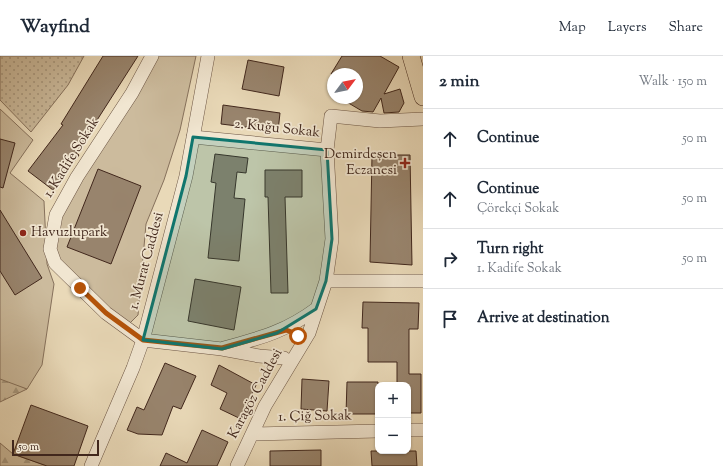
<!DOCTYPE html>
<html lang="en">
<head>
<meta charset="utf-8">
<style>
  body { margin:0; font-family:"Sorts Mill Goudy",serif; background:#f6f6f7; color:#1f2937 }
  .controls { position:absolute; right:12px; bottom:12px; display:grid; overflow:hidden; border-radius:8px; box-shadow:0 1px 3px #0004 }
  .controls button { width:36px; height:36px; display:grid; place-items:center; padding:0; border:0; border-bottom:1px solid #e0e1e3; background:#fff; color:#1f2937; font:20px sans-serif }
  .compass { position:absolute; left:327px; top:12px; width:36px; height:36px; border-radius:50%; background:#fff; box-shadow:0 1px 3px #0004; rotate:58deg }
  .scale { position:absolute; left:12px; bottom:10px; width:87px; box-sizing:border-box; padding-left:4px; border:2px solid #41271c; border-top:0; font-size:11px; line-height:14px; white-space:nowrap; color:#41271c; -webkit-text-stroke:3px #f1e6d1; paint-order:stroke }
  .stop { position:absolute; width:12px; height:12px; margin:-9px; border:3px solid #b45309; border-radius:50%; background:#fff }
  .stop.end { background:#b45309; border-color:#fff; box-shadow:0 1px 4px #0008 }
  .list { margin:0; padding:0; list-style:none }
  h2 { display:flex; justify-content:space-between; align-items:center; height:52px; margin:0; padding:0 16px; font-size:17px }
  h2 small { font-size:13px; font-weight:400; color:#747a83 }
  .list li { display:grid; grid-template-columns:26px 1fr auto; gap:12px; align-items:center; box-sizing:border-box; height:60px; padding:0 16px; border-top:1px solid #e0e1e3 }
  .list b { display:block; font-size:15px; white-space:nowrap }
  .list p { margin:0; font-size:13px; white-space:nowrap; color:#747a83 }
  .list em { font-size:13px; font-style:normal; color:#747a83 }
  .icon { flex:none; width:22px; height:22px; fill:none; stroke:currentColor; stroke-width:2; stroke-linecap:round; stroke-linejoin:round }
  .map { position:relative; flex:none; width:423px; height:410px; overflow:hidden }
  header { display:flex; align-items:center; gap:24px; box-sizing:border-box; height:56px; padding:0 20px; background:#fff; border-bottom:1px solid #e0e1e3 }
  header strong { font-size:19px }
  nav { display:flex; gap:22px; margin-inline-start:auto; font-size:14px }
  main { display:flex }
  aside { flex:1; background:#fff }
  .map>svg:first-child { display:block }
</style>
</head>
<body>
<header>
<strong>Wayfind</strong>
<nav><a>Map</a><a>Layers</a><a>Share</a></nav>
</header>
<main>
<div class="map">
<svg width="423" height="410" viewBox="0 0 423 410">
  <defs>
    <pattern id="forest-firs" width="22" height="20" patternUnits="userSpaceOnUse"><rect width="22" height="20" fill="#ccbb9d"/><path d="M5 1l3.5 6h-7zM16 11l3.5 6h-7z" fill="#a7987f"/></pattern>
    <pattern id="park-dots" width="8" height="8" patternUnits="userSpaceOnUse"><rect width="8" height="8" fill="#ccbb9d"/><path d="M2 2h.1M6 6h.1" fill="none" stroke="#a7987f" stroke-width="1.8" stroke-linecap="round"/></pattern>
  </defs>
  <rect width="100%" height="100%" fill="#e9d9b8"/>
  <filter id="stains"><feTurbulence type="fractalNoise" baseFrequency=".005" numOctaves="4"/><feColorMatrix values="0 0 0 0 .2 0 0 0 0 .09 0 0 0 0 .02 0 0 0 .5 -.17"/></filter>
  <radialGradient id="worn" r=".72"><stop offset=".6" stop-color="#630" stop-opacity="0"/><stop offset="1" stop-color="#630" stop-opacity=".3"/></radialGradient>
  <path fill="url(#forest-firs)" stroke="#86715c" d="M0,321L27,333L0,346Z
    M0,387L13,398L47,410H0Z"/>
  <path fill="url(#park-dots)" stroke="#86715c" d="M0,0H84L68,29L31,76L0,44Z"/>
  <path fill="#ccbb9d" stroke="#86715c" d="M152,0H196L180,74L164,124L146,168L138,259L126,271L55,207L56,159Z
    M0,53L33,84L10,117L44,145L47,208L54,228L42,309L27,333L0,323Z"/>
  <path fill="#98846d" stroke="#41271c" d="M103,0H138L76,97L79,99L53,134L28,115L63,69L61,68Z
    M342,0H380L399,11L384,38L400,33L404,47L399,56L384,57L381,42L373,56L362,55L340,42H357V18H331Z
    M248,4L284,11L279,40L242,33Z
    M223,49L280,57L278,75L221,68Z
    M0,83L15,87L3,132L0,131Z
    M215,98L248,102L246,117L237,116L234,142L245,143L239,205L208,202L216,127L211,126Z
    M372,99H410L412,209L370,206Z
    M98,113L141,130L111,208L67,191Z
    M265,114H302V141H285L288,237H271L268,141H265Z
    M0,154L42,222L15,239L0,215Z
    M195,223L241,231L234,274L188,265Z
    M363,246L419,247L418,273H409V318H421V357H408V329H397V306H368V272H362Z
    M165,307L196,320L181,353L173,350L162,379L138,378L127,374L137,351L144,354Z
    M219,309L256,329L241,363L220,353L227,337L211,329Z
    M302,323L329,325L327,355L301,353Z
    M347,326H378V358H346Z
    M31,349L88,370L74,410H47L13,398Z
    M202,374L228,386L217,410H160L166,397L187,407Z
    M321,394V410H270V395Z
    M371,395H416L417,410H372Z"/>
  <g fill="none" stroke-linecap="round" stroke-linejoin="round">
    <defs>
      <path id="minor" d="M152,0L132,37L77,121L56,159L50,193L55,207L106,257L143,284L222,293L259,300L284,302
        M193,81L327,94L331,60L380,65L423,63
        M326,225H423
        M224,292C260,282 285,276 316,253
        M408,374H423
        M252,378L378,375
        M91,410L133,312L143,284L186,120L208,0
        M237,410L265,350L309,277L326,225L332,183L327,94"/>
      <path id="major" d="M411,0L423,41"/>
    </defs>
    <use href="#minor" stroke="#6b5443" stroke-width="14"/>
    <use href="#major" stroke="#41271c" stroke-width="18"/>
    <use href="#minor" stroke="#f1e6d1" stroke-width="13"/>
    <use href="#major" stroke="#e9d9b8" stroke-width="17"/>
  </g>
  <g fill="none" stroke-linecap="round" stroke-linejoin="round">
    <path stroke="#b45309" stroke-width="5" d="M80,232L106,257L143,284L222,292L286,274L294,277L298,280"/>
  </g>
  <path fill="#0f766e" fill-opacity="0.2" stroke="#0f766e" stroke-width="3" stroke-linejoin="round" d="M193,81L327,94L332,183L326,225L316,253L277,277L222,293L143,284L186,120Z"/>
  <g fill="#8f2418" stroke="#f1e6d1" stroke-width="1.5">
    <path d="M403 101h4v4h4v4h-4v4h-4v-4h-4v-4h4z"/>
    <circle cx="23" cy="177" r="4"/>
  </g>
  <g text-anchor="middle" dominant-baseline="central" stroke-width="3.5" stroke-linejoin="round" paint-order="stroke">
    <g font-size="14" fill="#41271c" stroke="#f1e6d1">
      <text transform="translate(277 73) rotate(6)">2. Kuğu Sokak</text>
      <text transform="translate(72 102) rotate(-58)">1. Kadife Sokak</text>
      <text transform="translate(147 205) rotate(-75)">1. Murat Caddesi</text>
      <text transform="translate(256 338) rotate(-62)">Karagöz Caddesi</text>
      <text transform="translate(315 361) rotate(-1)">1. Çiğ Sokak</text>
    </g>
    <g font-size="14" fill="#41271c" stroke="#f1e6d1" text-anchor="end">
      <text x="397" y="99">Demirdeşen<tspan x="397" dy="16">Eczanesi</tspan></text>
      <text x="31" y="177" text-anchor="start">Havuzlupark</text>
    </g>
  </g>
  <rect width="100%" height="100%" filter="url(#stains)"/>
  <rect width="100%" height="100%" fill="url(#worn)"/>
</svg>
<div class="controls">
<button>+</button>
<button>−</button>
</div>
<svg class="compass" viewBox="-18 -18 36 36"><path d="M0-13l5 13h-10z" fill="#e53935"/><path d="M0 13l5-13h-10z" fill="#747a83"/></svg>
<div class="scale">50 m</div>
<div class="stop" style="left:298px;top:280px"></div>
<div class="stop end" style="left:80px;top:232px"></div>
</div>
<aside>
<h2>2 min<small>Walk · 150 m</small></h2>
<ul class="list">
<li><svg class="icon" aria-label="ahead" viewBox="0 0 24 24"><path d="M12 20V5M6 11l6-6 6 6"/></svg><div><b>Continue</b></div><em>50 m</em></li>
<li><svg class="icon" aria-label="ahead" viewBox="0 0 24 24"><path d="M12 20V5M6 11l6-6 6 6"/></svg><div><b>Continue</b><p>Çörekçi Sokak</p></div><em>50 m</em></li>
<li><svg class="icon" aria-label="right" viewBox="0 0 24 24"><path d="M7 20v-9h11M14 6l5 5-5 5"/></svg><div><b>Turn right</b><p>1. Kadife Sokak</p></div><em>50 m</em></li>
<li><svg class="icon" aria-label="arrive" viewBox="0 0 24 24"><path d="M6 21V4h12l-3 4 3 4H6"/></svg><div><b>Arrive at destination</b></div></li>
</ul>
</aside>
</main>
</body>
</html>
